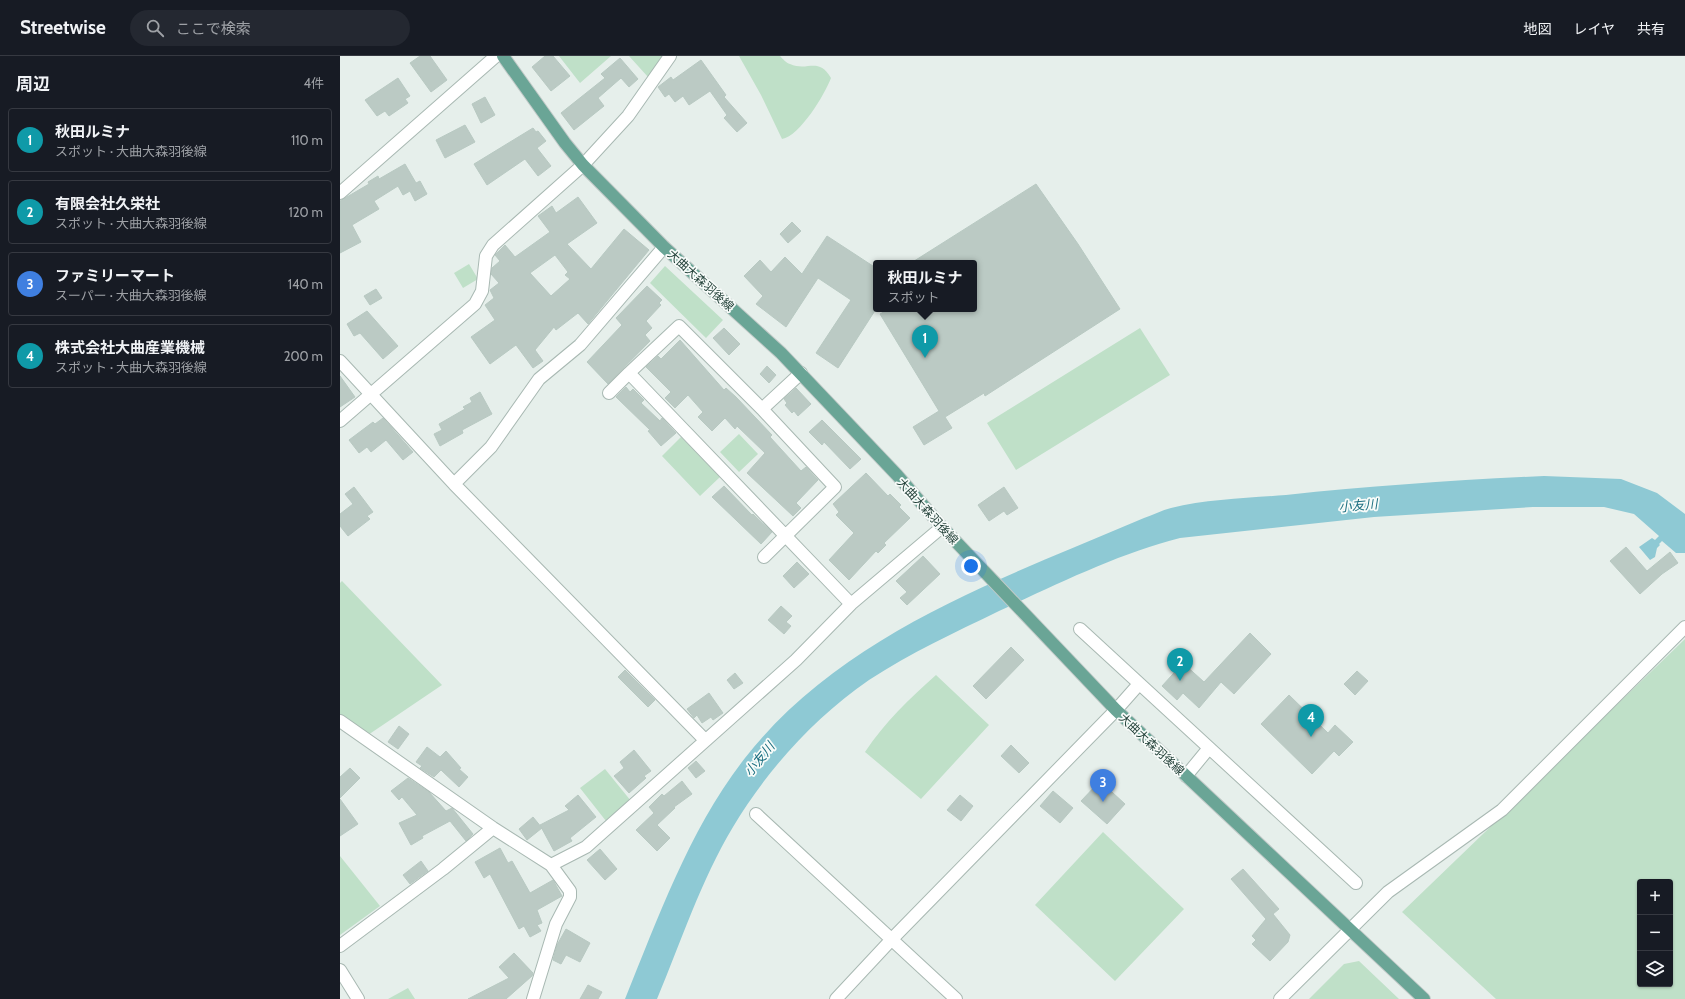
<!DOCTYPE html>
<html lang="ja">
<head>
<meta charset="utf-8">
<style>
  body { margin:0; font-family:Cabin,"Noto Sans JP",sans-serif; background:#242831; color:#f1f3f6 }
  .controls { position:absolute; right:12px; bottom:12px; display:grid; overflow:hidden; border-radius:4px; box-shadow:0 1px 3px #0004 }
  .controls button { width:36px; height:36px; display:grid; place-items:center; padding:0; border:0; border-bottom:1px solid #363941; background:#171b24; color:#f1f3f6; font:20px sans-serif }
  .you { position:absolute; left:631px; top:510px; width:14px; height:14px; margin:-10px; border:3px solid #fff; border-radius:50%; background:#1a73e8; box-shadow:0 0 0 6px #1a73e833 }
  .badge { display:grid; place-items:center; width:26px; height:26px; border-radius:50%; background:#1a73e8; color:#fff; font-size:13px; font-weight:700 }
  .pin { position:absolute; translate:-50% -33px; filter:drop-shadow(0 1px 2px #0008) }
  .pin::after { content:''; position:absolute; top:21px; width:14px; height:12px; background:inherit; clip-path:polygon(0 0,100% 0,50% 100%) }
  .popup { position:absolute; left:533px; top:204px; width:104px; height:52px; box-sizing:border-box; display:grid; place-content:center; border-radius:4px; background:#171b24; filter:drop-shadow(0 1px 3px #0005); font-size:13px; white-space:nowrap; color:#9ea1a6 }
  .popup b { font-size:15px; color:#f1f3f6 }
  .popup::after { content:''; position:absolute; left:50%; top:100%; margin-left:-8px; border:8px solid transparent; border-top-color:#171b24 }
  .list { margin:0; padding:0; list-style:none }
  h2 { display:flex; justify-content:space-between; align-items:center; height:52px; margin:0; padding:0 16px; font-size:17px }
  h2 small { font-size:13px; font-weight:400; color:#9ea1a6 }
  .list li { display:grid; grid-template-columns:26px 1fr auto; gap:12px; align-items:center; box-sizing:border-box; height:64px; margin:0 8px 8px; padding:0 8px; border:1px solid #363941; border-radius:4px }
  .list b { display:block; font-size:15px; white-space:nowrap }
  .list p { margin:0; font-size:13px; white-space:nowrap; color:#9ea1a6 }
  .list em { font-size:13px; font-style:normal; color:#9ea1a6 }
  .icon { flex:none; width:22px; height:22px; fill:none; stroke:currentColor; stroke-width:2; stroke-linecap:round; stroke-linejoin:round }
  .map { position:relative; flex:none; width:1345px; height:943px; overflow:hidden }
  header { display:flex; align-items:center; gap:24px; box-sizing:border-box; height:56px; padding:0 20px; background:#171b24; border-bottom:1px solid #363941 }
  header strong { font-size:19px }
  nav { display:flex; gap:22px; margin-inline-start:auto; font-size:14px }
  .search { width:280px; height:36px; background:#242831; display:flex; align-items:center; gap:10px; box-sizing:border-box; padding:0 14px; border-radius:22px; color:#9ea1a6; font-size:15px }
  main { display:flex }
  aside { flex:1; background:#171b24 }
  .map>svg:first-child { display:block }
</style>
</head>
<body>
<header>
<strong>Streetwise</strong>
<div class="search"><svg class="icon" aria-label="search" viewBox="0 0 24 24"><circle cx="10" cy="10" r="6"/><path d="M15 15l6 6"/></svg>ここで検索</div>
<nav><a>地図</a><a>レイヤ</a><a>共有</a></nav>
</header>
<main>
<aside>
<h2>周辺<small>4件</small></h2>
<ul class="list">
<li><span class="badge" style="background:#0f9aa8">1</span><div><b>秋田ルミナ</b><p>スポット · 大曲大森羽後線</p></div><em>110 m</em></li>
<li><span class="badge" style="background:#0f9aa8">2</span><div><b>有限会社久栄社</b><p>スポット · 大曲大森羽後線</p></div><em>120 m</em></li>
<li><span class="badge" style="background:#3f7fe0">3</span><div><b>ファミリーマート</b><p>スーパー · 大曲大森羽後線</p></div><em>140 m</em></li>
<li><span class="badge" style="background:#0f9aa8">4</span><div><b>株式会社大曲産業機械</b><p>スポット · 大曲大森羽後線</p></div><em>200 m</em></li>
</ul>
</aside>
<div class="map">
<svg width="1345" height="943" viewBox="0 0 1345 943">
  <rect width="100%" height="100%" fill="#e6efeb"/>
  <path fill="#bfe0c8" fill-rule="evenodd" d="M219,0H271L240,27Z
    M289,0H325L308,21Z
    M399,0H440C443,3 446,7 450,8C468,16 478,0 491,22C485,38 460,80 442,83L421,39Z
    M129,208L138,223L123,232L114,217Z
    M325,210L383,264L366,282L310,227Z
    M800,272L830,319L676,414L647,367Z
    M399,378L418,398L399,416L380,396Z
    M341,381L380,421L360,440L322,400Z
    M2,525L102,629L28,679L0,659V527Z
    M1345,583V943H1156L1062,856ZM1300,826H1330V928H1300Z
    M596,619L649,669L581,743L525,696C545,666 569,643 596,619Z
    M265,713L291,745L266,765L240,732Z
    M763,776L844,853L775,925L695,849Z
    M0,800L40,850L0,879Z
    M1019,905L1059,943H969L1004,908Z
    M68,932L75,943H48Z"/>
  <path fill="#8ec9d4" d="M1204,420L1281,423L1317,437L1345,458V497H1336L1322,485L1319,488L1320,489L1317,492L1315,501L1310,504L1299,491L1312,482L1315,484L1319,480L1294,458L1264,451H1193L1034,461L840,482C780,497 715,529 659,555C616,576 570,597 529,624C474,662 427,714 393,771C361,824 341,886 317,943H285C319,860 349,774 405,702C488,596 615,541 735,491C758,481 781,472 804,462C813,459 822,454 831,452C867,443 909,442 946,439C1032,430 1117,424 1204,420Z"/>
  <path fill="#bbcac4" stroke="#b8c9c2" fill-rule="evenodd" d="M80,0H90L107,24L91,36L70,7Z
    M205,0H213L230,20L211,35L192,11Z
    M280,2L298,23L289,31L281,22L258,42L264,50L234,74L221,57L265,22L261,18Z
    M361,4L386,39L384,41L407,67L397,76L384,62L387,59L370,35L349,49L343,40L335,46L329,38L325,41L318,31L331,21L333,24Z
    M58,22L70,40L65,43L68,47L49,60L45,55L37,60L25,44Z
    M145,41L155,59L141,67L132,48Z
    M125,69L135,86L105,102L96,84Z
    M193,72L196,76L198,75L206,85L197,92L211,110L198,120L185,103L147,129L134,108Z
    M65,108L76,127L80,125L87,138L75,145L70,135L63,139L58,130L34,145L39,153L12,169L21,186L0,197V145L29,128L28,126L38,120L39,123Z
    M696,128L738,188L780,253L645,340L644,337L605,361L612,372L584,389L573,371L599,355L540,258L549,253H634V207H571Z
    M238,141L257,167L227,188L251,213L284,173L309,194L248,268L238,257L216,274L214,271L195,294L203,305L193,312L176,289L150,308L131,281L155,264L145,249L154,242L150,234L159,227L151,218L152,212L160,205L155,199L165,189L175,201L210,176L198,160L212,150L216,157ZM215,199L228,216L225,219L230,223L211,240L190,217Z
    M452,166L461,175L448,187L440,178Z
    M487,180L536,212V253L498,312L476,297L511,244L478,222L446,271L416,248L423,240L404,220L420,204L431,216L445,201L462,218Z
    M307,230L322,244L319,247L321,249L306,265L312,272L305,279L310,285L268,328L247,306L282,269L276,262Z
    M36,233L42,242L30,249L24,240Z
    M27,255L58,290L43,303L20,277L14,280L7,268Z
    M384,272L400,288L389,299L373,282Z
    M340,284L384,334L386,332L396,341L432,379L430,381L461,415L466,411L478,424L456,447L461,452L453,460L407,417L425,397L397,370L395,373L385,362L372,375L358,361L363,356L348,339L335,352L325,342L331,336L306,311L318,300L321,303Z
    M427,310L436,319L429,327L420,318Z
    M0,320L15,341L0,351Z
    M286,331L290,336L293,333L304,344L301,347L320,365L322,362L336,377L321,390L308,375L310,374L276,341Z
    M456,332L471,348L458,360L454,355L452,357L445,349L447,347L444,343Z
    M140,336L152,358L122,374L123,377L100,390L94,378L102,374L99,368L125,353L123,351L132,346L130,342Z
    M43,362L73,396L63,404L46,384L31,396L27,391L19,397L9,384L33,366L35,368Z
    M482,364L521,403L510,413L484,386L482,389L469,376Z
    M526,417L548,440L550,438L561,449L559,451L570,462L544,487L546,489L538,497L536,495L509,524L489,504L514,477L496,459L499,456L493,448Z
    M384,430L412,459L413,458L432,476L421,488L372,441Z
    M14,431L33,456L27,460L30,463L8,480L0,470V458L13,448L5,438Z
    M664,431L678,452L667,459L664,455L649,465L638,449Z
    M1286,491L1307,515L1330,496L1338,507L1322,518L1300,538L1270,505Z
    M583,500L600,518L567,549L560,542L567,536L556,525Z
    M457,506L469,518L454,532L443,520Z
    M441,550L452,560L446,566L451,570L444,578L428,564Z
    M910,577L931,598L894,638L881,626L859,652L843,637L837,644L822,630L843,607L864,626Z
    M671,591L684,604L646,643L633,630Z
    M285,614L315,644L308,651L278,621Z
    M1017,615L1028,625L1015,639L1004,628Z
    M395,617L403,627L394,633L387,624Z
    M369,637L383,657L373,664L371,661L362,667L357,659L354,662L347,653Z
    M949,639L988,677L995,669L1013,686L999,700L994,695L972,718L921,668Z
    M59,670L69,678L58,693L48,686Z
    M671,689L689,707L679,717L661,700Z
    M87,691L100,701L106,695L121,712L119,713L128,721L119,731L101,714L94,721L80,712L82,710L76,706Z
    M294,694L311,715L304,720L306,722L289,737L274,720L284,712L280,706Z
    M356,705L365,715L356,722L348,712Z
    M10,712L20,722L0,742V721Z
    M68,722L89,736L106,755L112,752L133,778L126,785L110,765L82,780L83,782L71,789L59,767L77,759L62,741L59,744L51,735Z
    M342,725L352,738L334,751L335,752L317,769L330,782L317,795L296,774L314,757L309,751L322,738L324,740Z
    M760,725L785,748L767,768L741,745Z
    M713,735L733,752L720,767L700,750Z
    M238,739L256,761L230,782L232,785L214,795L200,769L229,754L225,750Z
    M620,739L633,750L621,765L607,754Z
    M0,743L18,768L0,780Z
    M193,761L202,772L187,784L179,773Z
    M160,792L168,807L172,805L190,837L213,824L222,840L197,854L202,867L197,869L201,875L190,881L184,870L179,873L150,818L144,822L135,806Z
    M260,793L277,813L265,824L247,804Z
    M81,805L88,815L70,828L63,819Z
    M903,813L939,853L933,858L950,879L948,886L930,905L912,888L916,884L912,880L926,863L891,823Z
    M226,873L250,887L240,906L226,899L221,908L213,904L217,889Z
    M174,897L193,917L192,920L166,943H128L169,922L159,911Z
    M248,929L262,936L258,943H240Z"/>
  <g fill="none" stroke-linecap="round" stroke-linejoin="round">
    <defs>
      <path id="minor" d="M0,137L156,0
        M0,305L114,428L365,684
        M269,337L289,317
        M422,353L461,317
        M0,365L135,248L142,235L146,200L153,189L243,109L288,60L330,0
        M114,428L151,391L199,323L240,289L324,191
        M424,501L495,431L422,353L339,270L289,317L511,548
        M740,573L1016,827
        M0,665L153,772L211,809L230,835V841L216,868L193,943
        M846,720L869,692
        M416,758L616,943
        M211,809L246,791L456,604L511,548L602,471
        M0,890L103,813L153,772
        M0,914L18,943
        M496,943L552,883L776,654L799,628
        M940,943L1048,836L1162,754L1345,571"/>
      <path id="major" d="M163,0L225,87L243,109L324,191L441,297L557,419L602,471L776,654L1084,943"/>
    </defs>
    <use href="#minor" stroke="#a8b8b2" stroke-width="14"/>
    <use href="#major" stroke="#c2cac8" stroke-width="14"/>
    <use href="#minor" stroke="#fff" stroke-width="12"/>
    <use href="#major" stroke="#6aa596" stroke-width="12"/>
  </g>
  <g text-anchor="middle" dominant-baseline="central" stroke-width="3.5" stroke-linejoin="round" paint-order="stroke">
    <g font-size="12" fill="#24423a" stroke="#f7fbf9">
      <text transform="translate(361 224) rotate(42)">大曲大森羽後線</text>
      <text transform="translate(588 455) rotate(48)">大曲大森羽後線</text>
      <text transform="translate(812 688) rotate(43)">大曲大森羽後線</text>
    </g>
    <g font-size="13" font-style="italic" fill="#1c6f80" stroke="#f7fbf9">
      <text transform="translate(1018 449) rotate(-5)">小友川</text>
      <text transform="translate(419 703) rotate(-51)">小友川</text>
    </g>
  </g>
</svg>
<div class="controls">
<button>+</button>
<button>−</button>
<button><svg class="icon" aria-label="layers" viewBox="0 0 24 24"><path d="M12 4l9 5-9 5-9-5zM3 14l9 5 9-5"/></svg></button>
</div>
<div class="you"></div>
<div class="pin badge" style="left:585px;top:302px;background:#0f9aa8">1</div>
<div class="popup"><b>秋田ルミナ</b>スポット</div>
<div class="pin badge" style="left:840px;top:625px;background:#0f9aa8">2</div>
<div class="pin badge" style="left:763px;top:746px;background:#3f7fe0">3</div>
<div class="pin badge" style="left:971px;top:681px;background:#0f9aa8">4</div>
</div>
</main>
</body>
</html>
